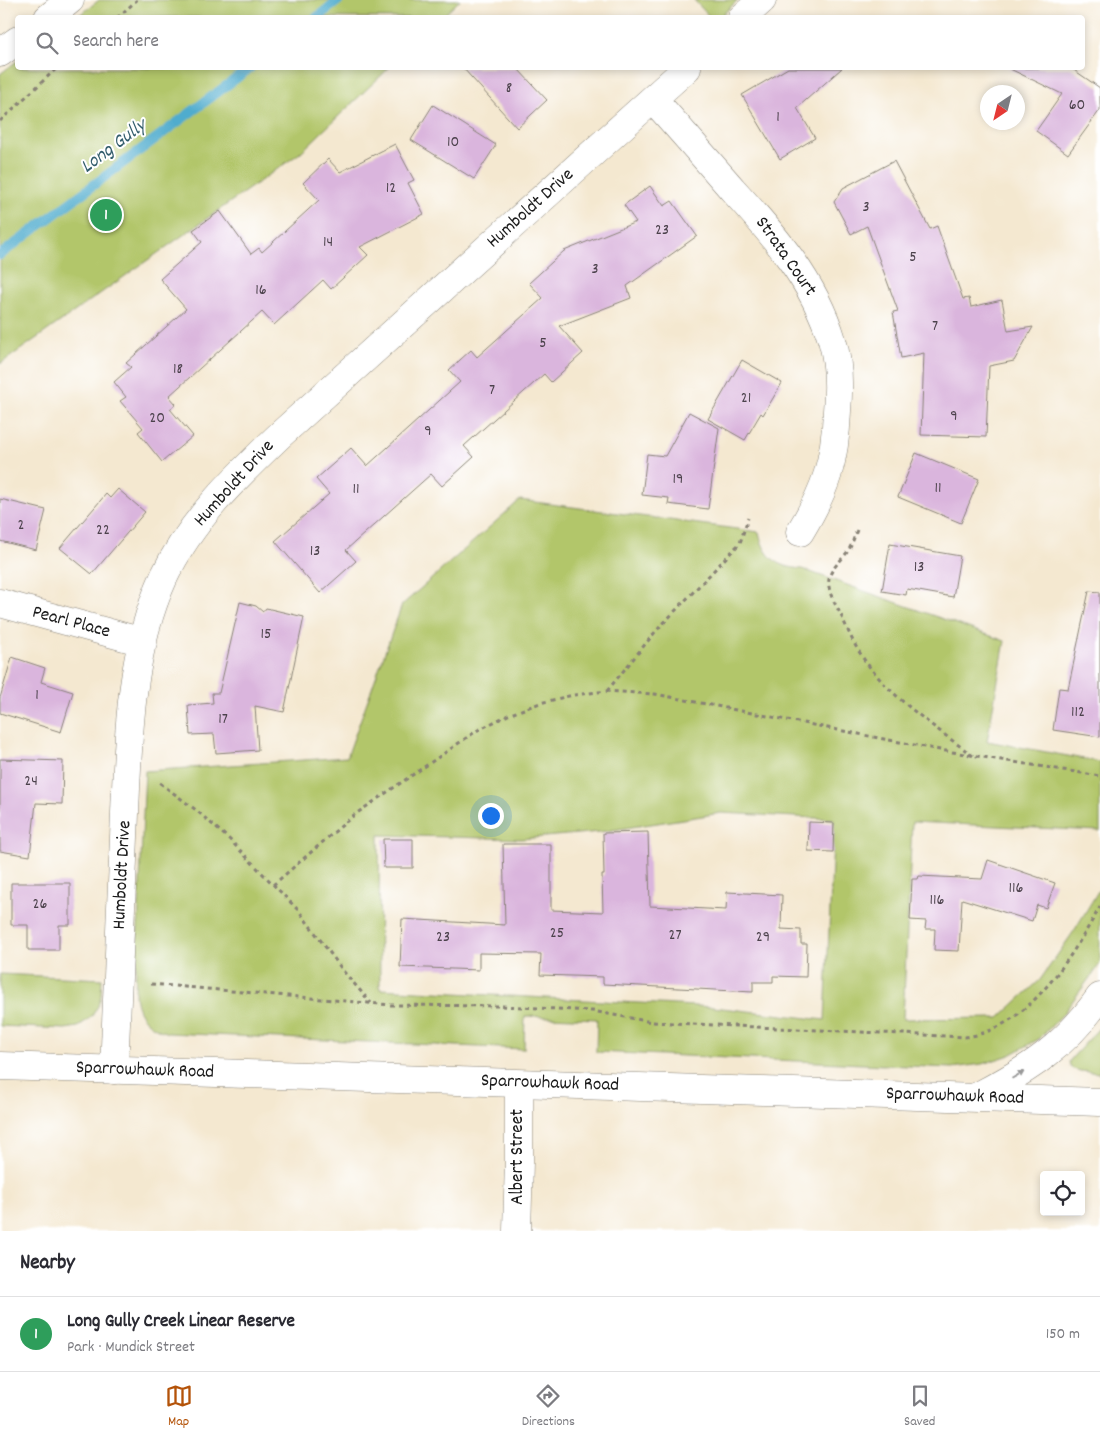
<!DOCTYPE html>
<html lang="en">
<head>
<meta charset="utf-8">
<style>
  body { margin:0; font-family:Dekko,sans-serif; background:#f7f7f7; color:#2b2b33 }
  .controls { position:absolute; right:15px; bottom:15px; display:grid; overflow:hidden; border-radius:5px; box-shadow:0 2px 8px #0003 }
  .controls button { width:45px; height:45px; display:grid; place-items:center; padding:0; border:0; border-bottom:1px solid #e1e1e2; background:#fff; color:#2b2b33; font:25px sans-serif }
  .compass { position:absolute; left:980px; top:85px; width:45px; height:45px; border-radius:50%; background:#fff; box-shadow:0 2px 8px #0003; rotate:215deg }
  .you { position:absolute; left:490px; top:815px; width:18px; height:18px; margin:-12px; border:4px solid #fff; border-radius:50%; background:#1a73e8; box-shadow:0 0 0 8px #1a73e833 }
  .badge { display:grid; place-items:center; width:32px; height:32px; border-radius:50%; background:#b45309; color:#fff; font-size:16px; font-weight:700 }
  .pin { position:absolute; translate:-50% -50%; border:2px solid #fff; box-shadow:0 1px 5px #0006 }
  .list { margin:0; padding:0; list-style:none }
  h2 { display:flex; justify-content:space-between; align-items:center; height:65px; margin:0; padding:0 20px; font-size:21px }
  h2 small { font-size:16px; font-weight:400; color:#7c7c81 }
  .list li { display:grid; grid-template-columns:32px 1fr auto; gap:15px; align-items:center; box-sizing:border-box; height:75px; padding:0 20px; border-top:1px solid #e1e1e2 }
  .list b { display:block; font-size:19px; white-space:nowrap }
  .list p { margin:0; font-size:16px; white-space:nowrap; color:#7c7c81 }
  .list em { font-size:16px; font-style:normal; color:#7c7c81 }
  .icon { flex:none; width:28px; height:28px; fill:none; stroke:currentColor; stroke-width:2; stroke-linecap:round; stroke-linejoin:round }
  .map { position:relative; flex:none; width:1100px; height:1231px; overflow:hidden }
  .search { position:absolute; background:#fff; box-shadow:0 2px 8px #0003; left:15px; right:15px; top:15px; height:55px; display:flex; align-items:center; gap:12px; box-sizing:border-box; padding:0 18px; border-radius:5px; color:#7c7c81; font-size:19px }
  .sheet { height:140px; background:#fff }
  nav { display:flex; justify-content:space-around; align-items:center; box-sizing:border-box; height:70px; border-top:1px solid #e1e1e2; background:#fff; font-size:14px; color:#7c7c81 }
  nav a { display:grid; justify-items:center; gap:2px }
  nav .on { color:#b45309 }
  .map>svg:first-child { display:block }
</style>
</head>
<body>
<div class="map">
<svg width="1100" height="1231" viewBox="0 0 1100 1231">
  <rect width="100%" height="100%" fill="#fff"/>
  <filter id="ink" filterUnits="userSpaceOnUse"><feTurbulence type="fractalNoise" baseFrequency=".02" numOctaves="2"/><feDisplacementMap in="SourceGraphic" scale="10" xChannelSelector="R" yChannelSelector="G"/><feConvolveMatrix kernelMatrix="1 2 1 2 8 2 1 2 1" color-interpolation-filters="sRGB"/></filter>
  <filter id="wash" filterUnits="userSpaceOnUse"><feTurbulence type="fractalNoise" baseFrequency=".0096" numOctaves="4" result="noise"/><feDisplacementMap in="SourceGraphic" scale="20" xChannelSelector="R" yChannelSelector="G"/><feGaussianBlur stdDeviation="1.12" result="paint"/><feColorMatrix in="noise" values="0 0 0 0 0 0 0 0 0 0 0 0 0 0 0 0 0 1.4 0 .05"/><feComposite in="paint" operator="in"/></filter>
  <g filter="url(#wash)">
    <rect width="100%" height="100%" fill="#f4e8d0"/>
    <path fill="#b2c66a" stroke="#677143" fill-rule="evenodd" d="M99,0H460L441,18L77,17Z
      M694,0H738L719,18L710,17Z
      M17,61L18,68H389L300,153L0,364V74Z
      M520,500L759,532C764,557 777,567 802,569L1005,641L987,741L1100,762V831L912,822L903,1019L999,1018L1040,980L1074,931L1100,888V964L1063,1014L1039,1039L1010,1055L982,1064L952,1068L596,1052L597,1019L525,1016L524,1049L168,1033C148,1027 136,1015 135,993L145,771L347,757L402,605ZM721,813L834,819L825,1020L713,1007L380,989L379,835L521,839L600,832Z
      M0,974L102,979L101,996L98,1006L92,1016L78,1027L65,1029L0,1026Z
      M1100,1027V1073L1080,1071L1071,1068L1069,1062L1071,1059Z"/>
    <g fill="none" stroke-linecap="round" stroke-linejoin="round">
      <path stroke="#50acce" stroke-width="10" d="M316,18L339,0
        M0,255L250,68"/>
    </g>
    <g id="blocks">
      <path fill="#dab5dd" d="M463,68H517L547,100L517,128Z
        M788,68H842L797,108L815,138L780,159L742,95Z
        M1008,68H1071L1100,88V110L1068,154L1036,131L1062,94Z
        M433,105L496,145L474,179L411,140Z
        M395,144L414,180L408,183L424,214L360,247L368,255L331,289L323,280L274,325L262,312L169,396L176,404L170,409L193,436L162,462L138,432L143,428L120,401L126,397L114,382L131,367L126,363L186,309L160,279L202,242L193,230L220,211L251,254L259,248L262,252L319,200L303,183L328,159L340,172Z
        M894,161L930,229L937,226L963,299L969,298L971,307L1002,300L1008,331L1033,327L1014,361L989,366L986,437L921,435L924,353L901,358L893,312L898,311L867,226L851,234L834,202L843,188Z
        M650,186L664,206L672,201L697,236L627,286L631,298L559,326L583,353L551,382L544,374L464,446L474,457L442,486L431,474L346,550L356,561L320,593L275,541L329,494L316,479L351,448L367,466L460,382L449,370L471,350L477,357L543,298L529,283L564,251L636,222L624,205Z
        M742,360L782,383L763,415L761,413L745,440L708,419Z
        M689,412L719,428L708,509L668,504L669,498L642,495L647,454L665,456Z
        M916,453L979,479L961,523L898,497Z
        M118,489L145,512L92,574L60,548L106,494L110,498Z
        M0,499L46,510L36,550L0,541Z
        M890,544L960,556L953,597L907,589L906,595L882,591Z
        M1089,591L1100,592V737L1053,730L1059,688L1068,689Z
        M240,602L256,606L263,612L266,608L304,617L284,712L255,706L258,750L216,753L214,734L190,735L188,705L213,703L212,693H219Z
        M12,657L45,668L41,682L73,692L61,732L0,713V698Z
        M0,759L63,761L62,804L36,803L30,856L0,851Z
        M809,822L834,823L833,852L808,851Z
        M648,832L650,906L726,910L727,892L782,895L781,929L801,930V944H807L806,977L773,976V982H753V992L603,984V977L540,975L541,954L479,953V970L400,967L402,919L505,925L503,844H551V910L603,912L602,875H604L603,833Z
        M383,839H413V868H384Z
        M988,860L1055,883L1046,908L1037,905L1032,921L962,899L959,951L934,950L935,929H925L926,921L910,920L912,879H918L919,876L982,879Z
        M11,883H70V925H59V950H28V925H11Z"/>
    </g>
  </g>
  <g filter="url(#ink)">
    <use href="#blocks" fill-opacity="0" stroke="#888276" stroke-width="1"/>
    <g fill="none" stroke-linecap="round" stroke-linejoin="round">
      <defs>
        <path id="minor" d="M48,18L70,0
          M742,18L762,0
          M0,53L18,40
          M653,99C680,129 706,159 733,190C774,235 814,281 832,340C839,362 839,388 837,411C835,462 826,489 800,532
          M0,603L143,642
          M114,1070C117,992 121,915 124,837C128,750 127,658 164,577C190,521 236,477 280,435L687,68
          M517,1231L519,1161V1084"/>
        <path id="secondary" d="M0,1066L1100,1102
          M976,1097C1030,1069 1064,1047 1100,997"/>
      </defs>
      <use href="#minor" stroke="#888276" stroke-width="29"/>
      <use href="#secondary" stroke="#888276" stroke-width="29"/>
      <path stroke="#888276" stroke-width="3" stroke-dasharray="4 4" stroke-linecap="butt" d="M117,18L137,0
        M0,121L57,68
        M857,530C854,537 852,545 848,551C842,560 830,569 829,579C827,592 836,605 841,615C847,628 852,641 860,653C885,694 935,727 973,756
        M607,691L656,631L740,543L748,518
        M160,783L196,810L230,840L299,911L344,972L371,1003
        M273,885L354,815L478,730L508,715L540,703L573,695L607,691L655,694L940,750L1100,776
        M151,984L391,1005L503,1006L592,1011L652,1022L965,1037C1028,1030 1072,956 1100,907"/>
      <use href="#minor" stroke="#fff" stroke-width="28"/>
      <use href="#secondary" stroke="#fff" stroke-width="28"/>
    </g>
    <defs><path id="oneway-solid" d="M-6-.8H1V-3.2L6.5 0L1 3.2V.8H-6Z" transform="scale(1.25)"/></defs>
    <use fill="#999" href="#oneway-solid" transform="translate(1018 1075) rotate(-30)"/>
  </g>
  <g text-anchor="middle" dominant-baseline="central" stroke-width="4" stroke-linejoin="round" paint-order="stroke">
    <g font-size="16" fill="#4c424c">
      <text x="509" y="88">8</text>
      <text x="1077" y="105">60</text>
      <text x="778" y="117">1</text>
      <text x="453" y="142">10</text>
      <text x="391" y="188">12</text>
      <text x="866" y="207">3</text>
      <text x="662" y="230">23</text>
      <text x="328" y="242">14</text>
      <text x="913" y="257">5</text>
      <text x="595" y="269">3</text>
      <text x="261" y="290">16</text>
      <text x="935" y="326">7</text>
      <text x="543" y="343">5</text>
      <text x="178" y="369">18</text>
      <text x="492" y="390">7</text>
      <text x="746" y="398">21</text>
      <text x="954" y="416">9</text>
      <text x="157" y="418">20</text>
      <text x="428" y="431">9</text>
      <text x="678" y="479">19</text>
      <text x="938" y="488">11</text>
      <text x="356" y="489">11</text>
      <text x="21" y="525">2</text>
      <text x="103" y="530">22</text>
      <text x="315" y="551">13</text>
      <text x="919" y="567">13</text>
      <text x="266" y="634">15</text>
      <text x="37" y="695">1</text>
      <text x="1078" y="712">112</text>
      <text x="223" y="719">17</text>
      <text x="31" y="781">24</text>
      <text x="1016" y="888">116</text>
      <text x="937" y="900">116</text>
      <text x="40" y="904">26</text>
      <text x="557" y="933">25</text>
      <text x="675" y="935">27</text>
      <text x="443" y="937">23</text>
      <text x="763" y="937">29</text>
    </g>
    <g font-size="19" fill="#1c1c1c" stroke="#fff">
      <text transform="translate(531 209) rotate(-42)">Humboldt Drive</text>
      <text transform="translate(785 257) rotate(55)">Strata Court</text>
      <text transform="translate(235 484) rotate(-48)">Humboldt Drive</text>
      <text transform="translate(71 623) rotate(15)">Pearl Place</text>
      <text transform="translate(123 875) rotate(-87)">Humboldt Drive</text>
      <text transform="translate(145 1071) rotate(2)">Sparrowhawk Road</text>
      <text transform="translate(550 1084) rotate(2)">Sparrowhawk Road</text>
      <text transform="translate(955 1097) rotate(2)">Sparrowhawk Road</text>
      <text transform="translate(518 1157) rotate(-90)">Albert Street</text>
    </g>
    <g font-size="20" font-style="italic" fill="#335d6c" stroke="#fff">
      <text transform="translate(114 147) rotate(-37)">Long Gully</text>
    </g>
  </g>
</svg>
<div class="controls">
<button><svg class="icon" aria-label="locate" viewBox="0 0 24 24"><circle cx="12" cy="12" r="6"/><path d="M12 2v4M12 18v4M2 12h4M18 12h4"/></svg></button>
</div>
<svg class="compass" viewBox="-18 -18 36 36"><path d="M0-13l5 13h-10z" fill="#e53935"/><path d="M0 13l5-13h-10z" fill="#7c7c81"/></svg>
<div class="you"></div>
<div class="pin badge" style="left:106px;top:215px;background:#2e9e5b">1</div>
<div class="search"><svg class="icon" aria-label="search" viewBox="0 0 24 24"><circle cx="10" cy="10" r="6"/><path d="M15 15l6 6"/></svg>Search here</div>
</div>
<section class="sheet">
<h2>Nearby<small></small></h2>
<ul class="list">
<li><span class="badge" style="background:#2e9e5b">1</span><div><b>Long Gully Creek Linear Reserve</b><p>Park · Mundick Street</p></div><em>150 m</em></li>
</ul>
</section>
<nav>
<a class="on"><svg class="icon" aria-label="map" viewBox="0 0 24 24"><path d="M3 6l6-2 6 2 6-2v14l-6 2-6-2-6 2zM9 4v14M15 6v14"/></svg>Map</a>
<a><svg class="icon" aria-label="directions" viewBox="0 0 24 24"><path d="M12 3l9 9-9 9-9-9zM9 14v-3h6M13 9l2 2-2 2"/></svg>Directions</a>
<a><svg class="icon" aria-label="saved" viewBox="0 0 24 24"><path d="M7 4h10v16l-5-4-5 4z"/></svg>Saved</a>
</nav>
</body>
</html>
